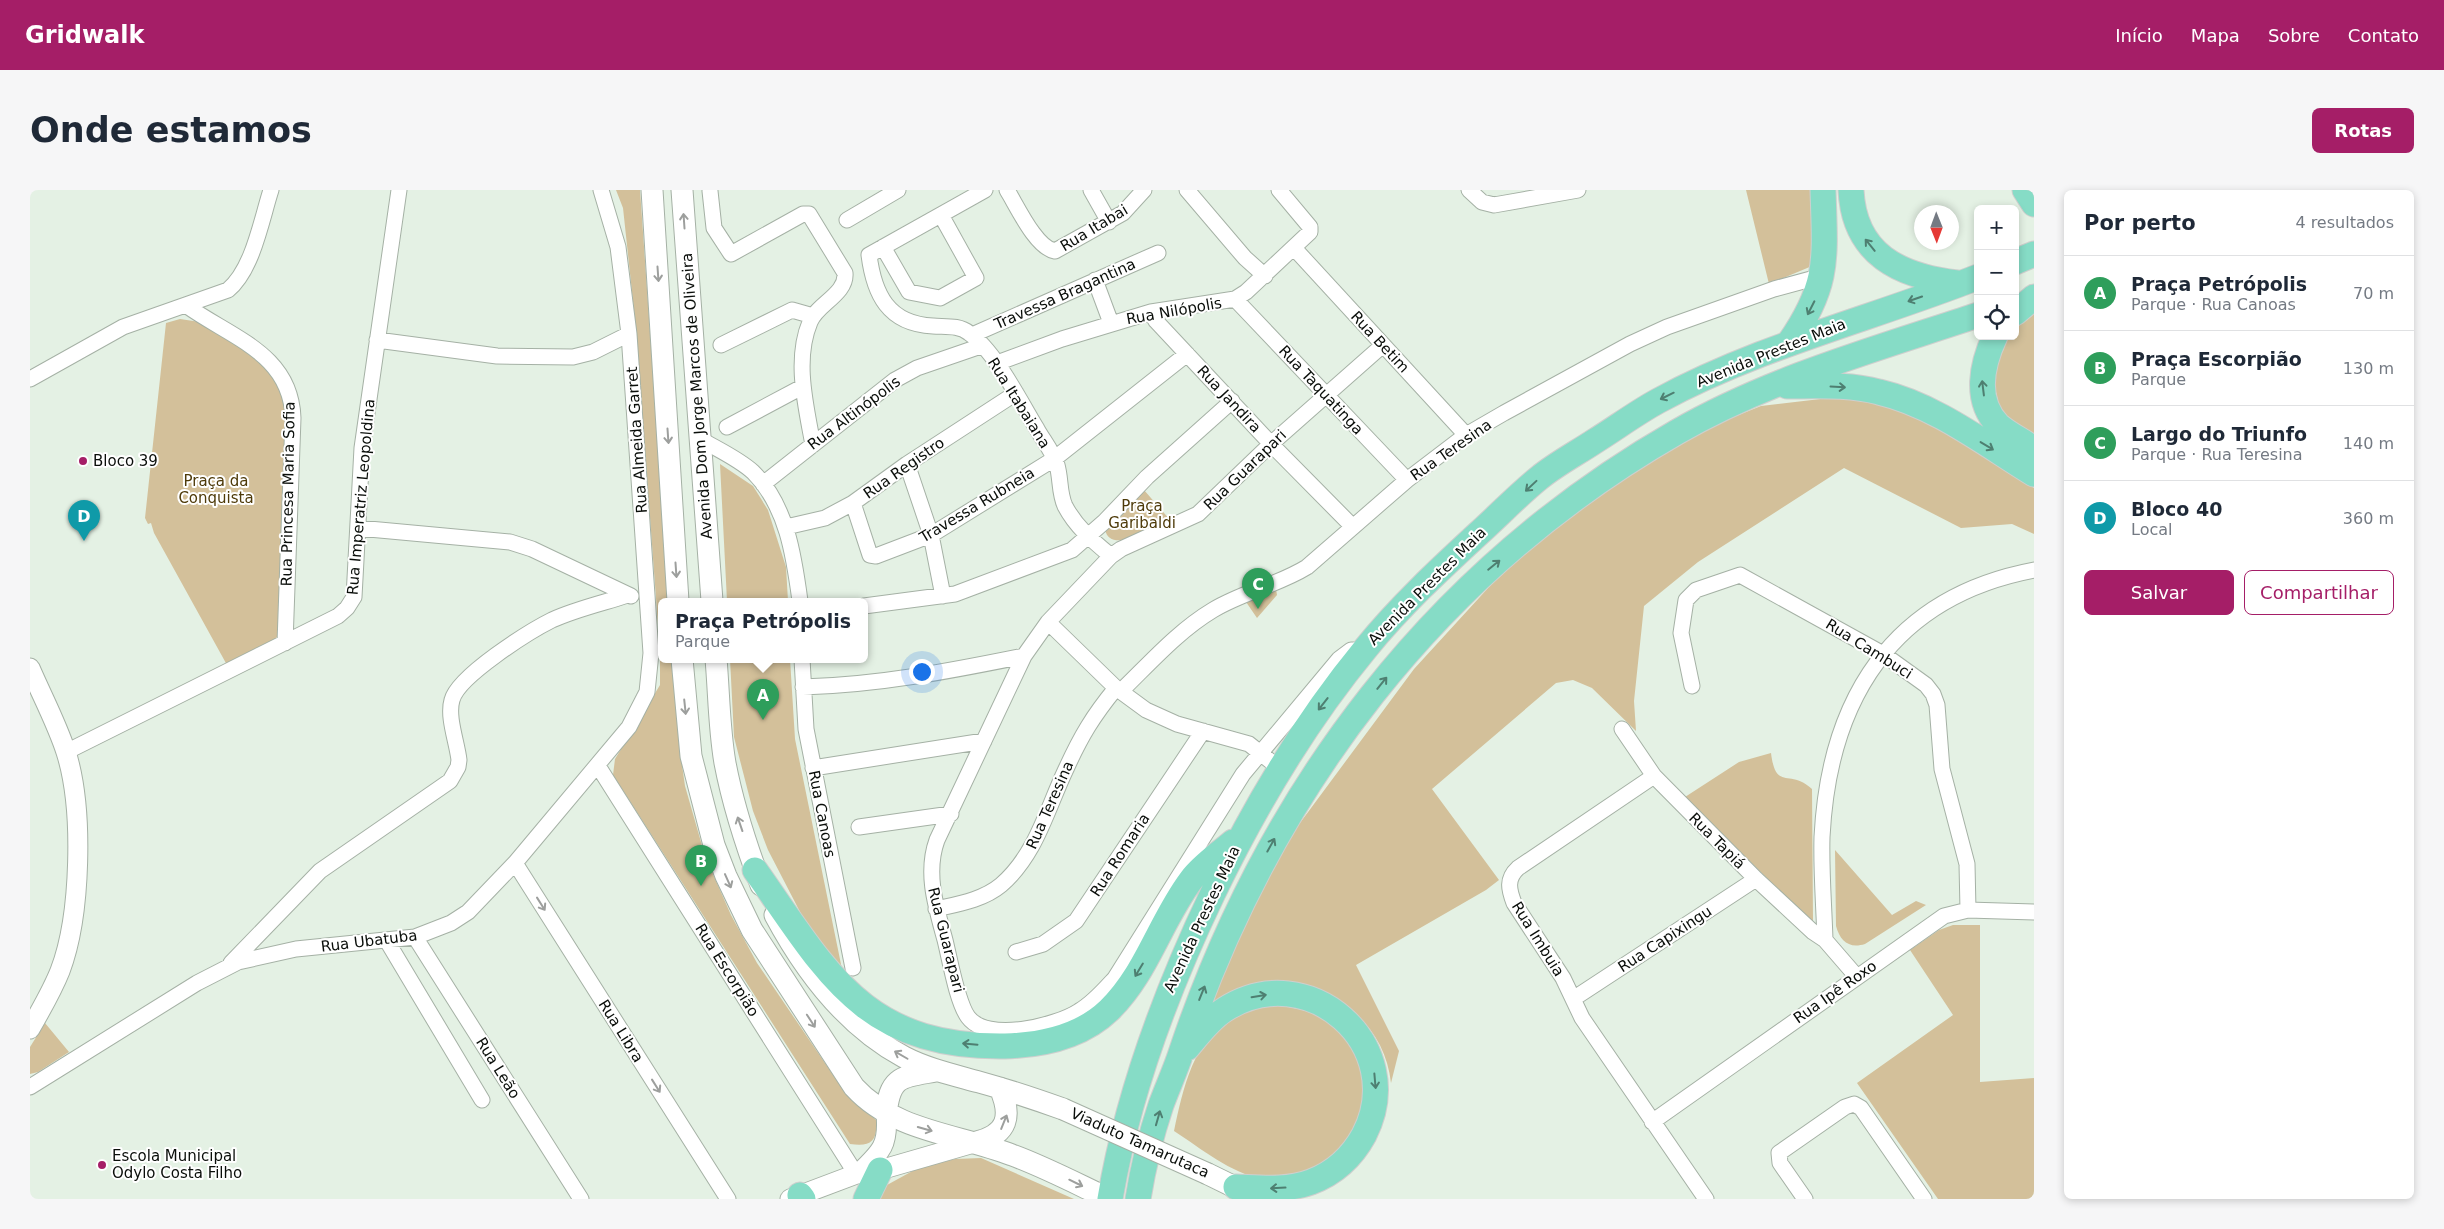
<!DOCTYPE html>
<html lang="pt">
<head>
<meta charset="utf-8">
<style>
  body { margin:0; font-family:"DejaVu Sans",sans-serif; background:#f6f6f7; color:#1f2937 }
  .controls { position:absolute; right:15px; top:15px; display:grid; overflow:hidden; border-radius:8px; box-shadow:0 2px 8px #0003 }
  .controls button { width:45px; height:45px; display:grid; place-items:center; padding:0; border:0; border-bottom:1px solid #e0e1e3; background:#fff; color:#1f2937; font:25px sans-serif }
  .compass { position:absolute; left:1884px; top:15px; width:45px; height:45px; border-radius:50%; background:#fff; box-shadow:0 2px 8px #0003; rotate:179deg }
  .you { position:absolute; left:891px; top:481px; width:18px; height:18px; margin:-12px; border:4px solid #fff; border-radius:50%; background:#1a73e8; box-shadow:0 0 0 8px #1a73e833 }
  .badge { display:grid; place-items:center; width:32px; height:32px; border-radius:50%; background:#a51e67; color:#fff; font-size:16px; font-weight:700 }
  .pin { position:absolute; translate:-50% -41px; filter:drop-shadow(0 1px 2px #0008) }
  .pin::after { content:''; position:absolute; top:26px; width:18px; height:15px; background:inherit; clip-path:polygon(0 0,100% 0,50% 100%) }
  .popup { position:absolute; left:628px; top:408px; width:210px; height:65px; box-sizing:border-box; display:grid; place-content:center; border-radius:8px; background:#fff; filter:drop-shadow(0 1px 4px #0005); font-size:16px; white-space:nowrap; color:#747a83 }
  .popup b { font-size:19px; color:#1f2937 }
  .popup::after { content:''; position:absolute; left:50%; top:100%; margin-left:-10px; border:10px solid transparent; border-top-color:#fff }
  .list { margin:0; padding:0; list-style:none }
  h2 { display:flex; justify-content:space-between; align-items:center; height:65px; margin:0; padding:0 20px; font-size:21px }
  h2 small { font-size:16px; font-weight:400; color:#747a83 }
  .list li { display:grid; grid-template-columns:32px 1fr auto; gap:15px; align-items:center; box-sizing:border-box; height:75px; padding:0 20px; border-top:1px solid #e0e1e3 }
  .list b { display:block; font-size:19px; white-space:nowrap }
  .list p { margin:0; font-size:16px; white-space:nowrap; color:#747a83 }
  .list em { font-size:16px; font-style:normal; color:#747a83 }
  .actions { display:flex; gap:10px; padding:15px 20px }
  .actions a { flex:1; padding:11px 0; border:1px solid #a51e67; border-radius:8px; text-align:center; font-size:18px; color:#a51e67 }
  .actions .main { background:#a51e67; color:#fff }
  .icon { flex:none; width:28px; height:28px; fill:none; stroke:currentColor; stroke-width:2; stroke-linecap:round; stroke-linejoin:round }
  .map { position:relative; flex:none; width:2004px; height:1009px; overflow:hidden; border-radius:8px }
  header { display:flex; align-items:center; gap:30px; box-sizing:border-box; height:70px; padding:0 25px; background:#a51e67; color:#fff }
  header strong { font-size:24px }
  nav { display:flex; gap:28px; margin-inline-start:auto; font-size:18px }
  .intro { display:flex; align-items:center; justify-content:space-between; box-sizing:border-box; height:120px; padding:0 30px }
  h1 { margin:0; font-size:35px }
  .button { padding:12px 22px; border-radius:8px; background:#a51e67; color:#fff; font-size:18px; font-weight:700 }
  main { display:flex; gap:30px; padding:0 30px }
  aside { flex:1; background:#fff; border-radius:8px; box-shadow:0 2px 8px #0003 }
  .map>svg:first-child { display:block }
</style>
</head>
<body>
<header>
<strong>Gridwalk</strong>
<nav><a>Início</a><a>Mapa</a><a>Sobre</a><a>Contato</a></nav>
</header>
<div class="intro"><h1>Onde estamos</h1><a class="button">Rotas</a></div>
<main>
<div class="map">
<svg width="2004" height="1009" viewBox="0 0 2004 1009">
  <rect width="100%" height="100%" fill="#e4f1e4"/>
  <path fill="#d3c09a" d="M586,0H610L639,411H632V469H643L649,554L655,596L675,666L701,725L727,773L814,901L846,930C848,952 840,957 820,954L583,585L585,569L630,495V462L606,139L593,18Z
    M1716,0H1787L1782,76L1739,94Z
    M2004,120V248L1970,220L1961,179L1973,146H1985V131Z
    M150,129L170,132L237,174L252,200L256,228L249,445L243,451L197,475L124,343L121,333L118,334L115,328L136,133Z
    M1799,208C1812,209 1826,208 1838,211C1898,223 1952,266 2004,298V344L1982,334L1931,338L1814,278L1668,372L1614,416L1604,511L1606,541L1562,498L1543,490L1526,493L1402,599L1469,690L1456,700L1326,775L1369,861L1361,893C1356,848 1328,818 1287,799L1175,827L1216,730L1264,641L1384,479L1459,397L1549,312L1676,238L1731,216Z
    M690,274L723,296L738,320L756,377L758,411H697Z
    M1114,300L1141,331C1127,337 1079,366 1075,339Z
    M1246,399L1247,405L1227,428L1214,409Z
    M700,469H760L765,549L813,784L783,747L738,660L723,621L704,547Z
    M1741,563C1746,602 1759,578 1782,599L1783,731L1781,732L1655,607L1709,572Z
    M1805,660L1862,725L1886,711L1896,715L1835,754C1819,759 1810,751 1806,736Z
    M1923,735H1950V892L2004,888V1009H1908L1827,893L1923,825L1880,760L1909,740Z
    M1243,815C1262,817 1280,820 1297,831C1346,863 1347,949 1292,978C1284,982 1272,982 1263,984C1254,986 1242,991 1233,989C1200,983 1172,959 1144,941C1154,895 1165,839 1216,821C1225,818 1234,817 1243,815Z
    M15,833L39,862L8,882L0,884V857Z
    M951,968L1044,1009H849L857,995L888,978L925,969Z"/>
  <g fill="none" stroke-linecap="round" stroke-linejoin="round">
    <defs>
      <path id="minor" d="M955,0L839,65C844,104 858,134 903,136C915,137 929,135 939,143C965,161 990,211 1007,239C1013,250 1023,262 1027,275C1031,289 1029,303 1035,316C1046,337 1063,351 1081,366
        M977,0C987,16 1006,58 1025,61L1093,23L1114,0
        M1061,0L1079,32
        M1157,0L1215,68L1235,86
        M1439,0L1452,12L1464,15L1548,0
        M680,1L684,38L701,64L773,24H779L815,83C817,104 787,114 780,132C764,170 776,216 783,255
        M817,30L868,0
        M853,57L879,102L910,108L946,88L911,25
        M1264,58L1436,245
        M1065,90L1081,133
        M1205,109L1377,290
        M157,116C202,148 261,164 263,228L255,453
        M1121,122L1126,131L1241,254L1323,337
        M942,145L1128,63
        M347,150L467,166L543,167L563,162L599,144
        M691,155L762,120L783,126
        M967,173L1032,149L1121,122L1205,109L1216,102L1280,42V37L1249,0
        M0,189L93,137L198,100C223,79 231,31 241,0
        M697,237L772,197
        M670,249C687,259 709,269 723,282C757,316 764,366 770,411
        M877,274L901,345L913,406
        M733,294L865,190L887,178L951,156
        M823,313L840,365L846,366L901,345L1024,269L1157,164
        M756,337L795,328L823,313L877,274L986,203
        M328,338L480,352L502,359L601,406
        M834,416L925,404L1042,360L1074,332L1117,287L1202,211
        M1018,432L1086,498L1116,520L1147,534L1219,554L1249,578
        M1333,460H1321L1309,469L1213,584L1085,788C1074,800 1063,813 1049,821C1026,836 957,853 938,827C927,812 920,770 915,750C906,717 895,683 907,650L994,466L1018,432L1081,366L1091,359L1168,324L1241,254L1353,155
        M772,469L776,539L823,778
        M1662,496L1651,443L1656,410L1666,400L1710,385L1853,464L1896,495L1903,504L1907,515L1912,579L1937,674L1938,720
        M773,497C848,495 920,481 994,466
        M1091,501C1120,473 1148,441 1183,420C1213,402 1248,395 1277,377L1377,290L1436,245L1474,223L1600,154L1637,137L1744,99L1792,86
        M1592,539L1624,586L1726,689L1783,742L1795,750L1827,787
        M36,562L308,426L317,418L324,407L332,258L369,0
        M568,576L826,984
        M783,578L954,551
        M1624,586L1488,678C1476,689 1479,700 1484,713L1533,788L1552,828L1676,1009
        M829,637L921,624
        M485,673L698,1009
        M906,719C928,714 953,710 971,695C1006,665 1017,619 1036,579C1051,546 1063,526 1086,498
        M385,747L551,1009
        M1795,750C1794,716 1791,681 1792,647C1799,509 1862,407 2004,380
        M357,751L452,910
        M986,762L1013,754L1046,731L1173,541
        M201,773L290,681L420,591L428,577L429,570C427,552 417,527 422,510C428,486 500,441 522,430C546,419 573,413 598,405
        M1543,809L1726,689
        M0,897L167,793L208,772L266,759L385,747L421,733L438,722L485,673L599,537L617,502L621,463L599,144L588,57L571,0
        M1622,932L1914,726L1938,720L2004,722
        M1775,1009L1750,973L1749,963L1815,917L1824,914L1831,918L1894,1009"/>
      <path id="tertiary" d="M0,478C12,506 27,534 36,562C54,619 51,726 30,781C22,801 11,820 0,839
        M829,983C851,962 859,955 856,924
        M760,1009L829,983L850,980L947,952"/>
      <path id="secondary" d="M622,0L648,411
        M652,0L682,411
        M652,469L661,566L684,655L696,686L722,740L824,897C865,942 928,944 982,965C1015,977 1047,994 1079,1009
        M686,469C689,503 689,539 695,573C703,615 716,655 731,695
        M745,725C775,781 816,836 874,867C897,879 924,885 949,892C978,900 1005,909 1033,919
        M856,924C860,885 872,887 906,881
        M947,952C978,944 982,926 970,898
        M1178,984L1221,1005"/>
      <path id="trunk" d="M1821,0C1824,65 1870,86 1927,93
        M1995,0L2004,14
        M1985,72L2004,64
        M1985,123L2004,107
        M1965,146C1952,174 1944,210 1968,235C1978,244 1993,251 2004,259
        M1759,153C1800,94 1795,68 1793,0
        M1757,196C1787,196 1819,194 1849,202C1905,215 1955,254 2004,284
        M725,680C797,782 833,858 975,856C1013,855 1051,847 1079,820C1117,783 1130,731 1161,690C1172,675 1189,664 1203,652
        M1157,858C1168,845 1180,829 1194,820C1278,765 1380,856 1334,945C1322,967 1305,983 1281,992C1257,1001 1231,998 1206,997
        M770,1005L773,1009
        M836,1009L850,980
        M1080,1009C1098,902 1136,801 1183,703C1225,616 1274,533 1336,458C1370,416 1410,379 1449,343C1469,325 1488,305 1509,288C1526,274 1547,263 1565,251C1586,238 1606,223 1628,211C1729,156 1841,129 1948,87
        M1108,1009C1113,977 1121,945 1131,915C1138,896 1146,879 1152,860C1240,599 1406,380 1647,242C1741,188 1846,159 1948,125"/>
    </defs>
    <use href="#minor" stroke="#a5b1a5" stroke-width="17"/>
    <use href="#tertiary" stroke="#a5b1a5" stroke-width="21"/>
    <use href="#secondary" stroke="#a5b1a5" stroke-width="23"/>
    <use href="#trunk" stroke="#cecfce" stroke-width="27"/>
    <use href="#minor" stroke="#fff" stroke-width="15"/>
    <use href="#tertiary" stroke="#fff" stroke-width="19"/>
    <use href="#secondary" stroke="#fff" stroke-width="21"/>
    <use href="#trunk" stroke="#86dcc6" stroke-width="25"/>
    <defs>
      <path id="secondary-bridge" d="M1033,919L1178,984"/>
    </defs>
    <use href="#secondary-bridge" stroke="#a5b1a5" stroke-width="23" stroke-linecap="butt"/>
    <use href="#secondary-bridge" stroke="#fff" stroke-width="21"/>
  </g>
  <defs><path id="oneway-shaft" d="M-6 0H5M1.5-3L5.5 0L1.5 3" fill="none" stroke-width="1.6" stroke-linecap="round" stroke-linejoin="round" transform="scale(1.25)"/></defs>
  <g stroke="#9d9f9d">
    <use href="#oneway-shaft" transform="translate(654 31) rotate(-94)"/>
    <use href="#oneway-shaft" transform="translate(628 84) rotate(86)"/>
    <use href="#oneway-shaft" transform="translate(638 246) rotate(86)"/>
    <use href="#oneway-shaft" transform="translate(646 380) rotate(86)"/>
    <use href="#oneway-shaft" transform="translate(655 517) rotate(84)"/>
    <use href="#oneway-shaft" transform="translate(710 634) rotate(-109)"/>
    <use href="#oneway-shaft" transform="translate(698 691) rotate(66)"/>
    <use href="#oneway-shaft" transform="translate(511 714) rotate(58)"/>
    <use href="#oneway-shaft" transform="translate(781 831) rotate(57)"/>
    <use href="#oneway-shaft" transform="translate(871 865) rotate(-150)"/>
    <use href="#oneway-shaft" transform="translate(626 896) rotate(58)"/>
    <use href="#oneway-shaft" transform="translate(974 932) rotate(-68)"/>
    <use href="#oneway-shaft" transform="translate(895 939) rotate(16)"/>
    <use href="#oneway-shaft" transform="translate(1046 993) rotate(26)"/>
  </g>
  <g stroke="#4e7f71">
    <use href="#oneway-shaft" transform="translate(1840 55) rotate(-129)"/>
    <use href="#oneway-shaft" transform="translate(1885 109) rotate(161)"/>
    <use href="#oneway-shaft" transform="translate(1781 118) rotate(117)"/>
    <use href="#oneway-shaft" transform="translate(1808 197) rotate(3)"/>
    <use href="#oneway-shaft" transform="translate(1953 198) rotate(-97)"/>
    <use href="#oneway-shaft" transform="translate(1637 206) rotate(154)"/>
    <use href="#oneway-shaft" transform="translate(1957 256) rotate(31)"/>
    <use href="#oneway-shaft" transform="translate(1501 296) rotate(137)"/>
    <use href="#oneway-shaft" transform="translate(1464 375) rotate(-39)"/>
    <use href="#oneway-shaft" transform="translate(1352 493) rotate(-51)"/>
    <use href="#oneway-shaft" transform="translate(1293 514) rotate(128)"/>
    <use href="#oneway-shaft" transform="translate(1241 655) rotate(-61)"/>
    <use href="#oneway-shaft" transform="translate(1109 780) rotate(121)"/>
    <use href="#oneway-shaft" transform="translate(1172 803) rotate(-68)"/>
    <use href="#oneway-shaft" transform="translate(1229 806) rotate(-9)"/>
    <use href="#oneway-shaft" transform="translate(940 854) rotate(-175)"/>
    <use href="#oneway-shaft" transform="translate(1345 891) rotate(85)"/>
    <use href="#oneway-shaft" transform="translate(1128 928) rotate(-74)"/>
    <use href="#oneway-shaft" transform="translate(1248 998) rotate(177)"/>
  </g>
  <g fill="#a51e67" stroke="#fff" stroke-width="2">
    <circle cx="53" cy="271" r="5"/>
    <circle cx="72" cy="975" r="5"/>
  </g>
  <g text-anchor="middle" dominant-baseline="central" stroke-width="4" stroke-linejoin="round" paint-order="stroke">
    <g font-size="15" fill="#0a0e0a" stroke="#fff">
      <text transform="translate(1064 38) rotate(-31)">Rua Itabai</text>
      <text transform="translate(1035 104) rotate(-24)">Travessa Bragantina</text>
      <text transform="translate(1144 121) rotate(-10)">Rua Nilópolis</text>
      <text transform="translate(1350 152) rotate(47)">Rua Betim</text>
      <text transform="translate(1741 163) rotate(-22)">Avenida Prestes Maia</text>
      <text transform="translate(1291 200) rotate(47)">Rua Taquatinga</text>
      <text transform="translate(667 206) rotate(-94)">Avenida Dom Jorge Marcos de Oliveira</text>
      <text transform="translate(1199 209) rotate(47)">Rua Jandira</text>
      <text transform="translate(989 213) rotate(58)">Rua Itabaiana</text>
      <text transform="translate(824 223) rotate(-37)">Rua Altinópolis</text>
      <text transform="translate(607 250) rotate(-94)">Rua Almeida Garret</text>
      <text transform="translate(1421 260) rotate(-35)">Rua Teresina</text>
      <text transform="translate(874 278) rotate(-35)">Rua Registro</text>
      <text transform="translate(1215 280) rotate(-44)">Rua Guarapari</text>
      <text transform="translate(258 304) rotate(-89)">Rua Princesa Maria Sofia</text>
      <text transform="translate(331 307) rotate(-85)">Rua Imperatriz Leopoldina</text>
      <text transform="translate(947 315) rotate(-31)">Travessa Rubneia</text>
      <text transform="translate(1397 396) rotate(-45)">Avenida Prestes Maia</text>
      <text transform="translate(1839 459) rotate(32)">Rua Cambuci</text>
      <text transform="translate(1020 615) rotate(-66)">Rua Teresina</text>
      <text transform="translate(792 624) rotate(79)">Rua Canoas</text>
      <text transform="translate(1687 651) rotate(45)">Rua Tapiá</text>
      <text transform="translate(1090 665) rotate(-57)">Rua Romaria</text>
      <text transform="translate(1172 729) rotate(-65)">Avenida Prestes Maia</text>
      <text transform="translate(1508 749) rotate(58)">Rua Imbuia</text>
      <text transform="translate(1635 749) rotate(-33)">Rua Capixingu</text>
      <text transform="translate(916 750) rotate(76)">Rua Guarapari</text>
      <text transform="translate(339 751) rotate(-7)">Rua Ubatuba</text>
      <text transform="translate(697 780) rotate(58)">Rua Escorpião</text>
      <text transform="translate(1805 802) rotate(-35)">Rua Ipê Roxo</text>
      <text transform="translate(591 841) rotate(58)">Rua Libra</text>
      <text transform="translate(468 878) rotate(58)">Rua Leão</text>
      <text transform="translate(1110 953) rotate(24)">Viaduto Tamarutaca</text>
    </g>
    <g font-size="15" fill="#0a0e0a" stroke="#fff" text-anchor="start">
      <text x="63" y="271">Bloco 39</text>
      <text x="82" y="966">Escola Municipal<tspan x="82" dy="17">Odylo Costa Filho</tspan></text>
    </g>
    <g font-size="15" fill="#4e3a09" stroke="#fff">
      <text x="186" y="291">Praça da<tspan x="186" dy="17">Conquista</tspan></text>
      <text x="1112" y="316">Praça<tspan x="1112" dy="17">Garibaldi</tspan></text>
    </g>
  </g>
</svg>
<div class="controls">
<button>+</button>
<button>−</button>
<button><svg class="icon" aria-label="locate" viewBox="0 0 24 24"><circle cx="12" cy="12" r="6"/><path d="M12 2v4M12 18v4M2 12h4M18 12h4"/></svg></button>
</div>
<svg class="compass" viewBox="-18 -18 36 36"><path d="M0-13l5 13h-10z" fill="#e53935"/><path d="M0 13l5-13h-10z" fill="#747a83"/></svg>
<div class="you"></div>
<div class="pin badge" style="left:733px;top:530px;background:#2e9e5b">A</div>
<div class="popup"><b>Praça Petrópolis</b>Parque</div>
<div class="pin badge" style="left:671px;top:696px;background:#2e9e5b">B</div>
<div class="pin badge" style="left:1228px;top:419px;background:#2e9e5b">C</div>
<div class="pin badge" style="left:54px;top:351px;background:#0f9aa8">D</div>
</div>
<aside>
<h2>Por perto<small>4 resultados</small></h2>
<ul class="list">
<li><span class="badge" style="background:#2e9e5b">A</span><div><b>Praça Petrópolis</b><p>Parque · Rua Canoas</p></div><em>70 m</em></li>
<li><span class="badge" style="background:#2e9e5b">B</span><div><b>Praça Escorpião</b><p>Parque</p></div><em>130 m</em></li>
<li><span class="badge" style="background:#2e9e5b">C</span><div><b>Largo do Triunfo</b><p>Parque · Rua Teresina</p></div><em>140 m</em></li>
<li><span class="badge" style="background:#0f9aa8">D</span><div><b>Bloco 40</b><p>Local</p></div><em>360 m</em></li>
</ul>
<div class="actions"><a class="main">Salvar</a><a>Compartilhar</a></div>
</aside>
</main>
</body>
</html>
